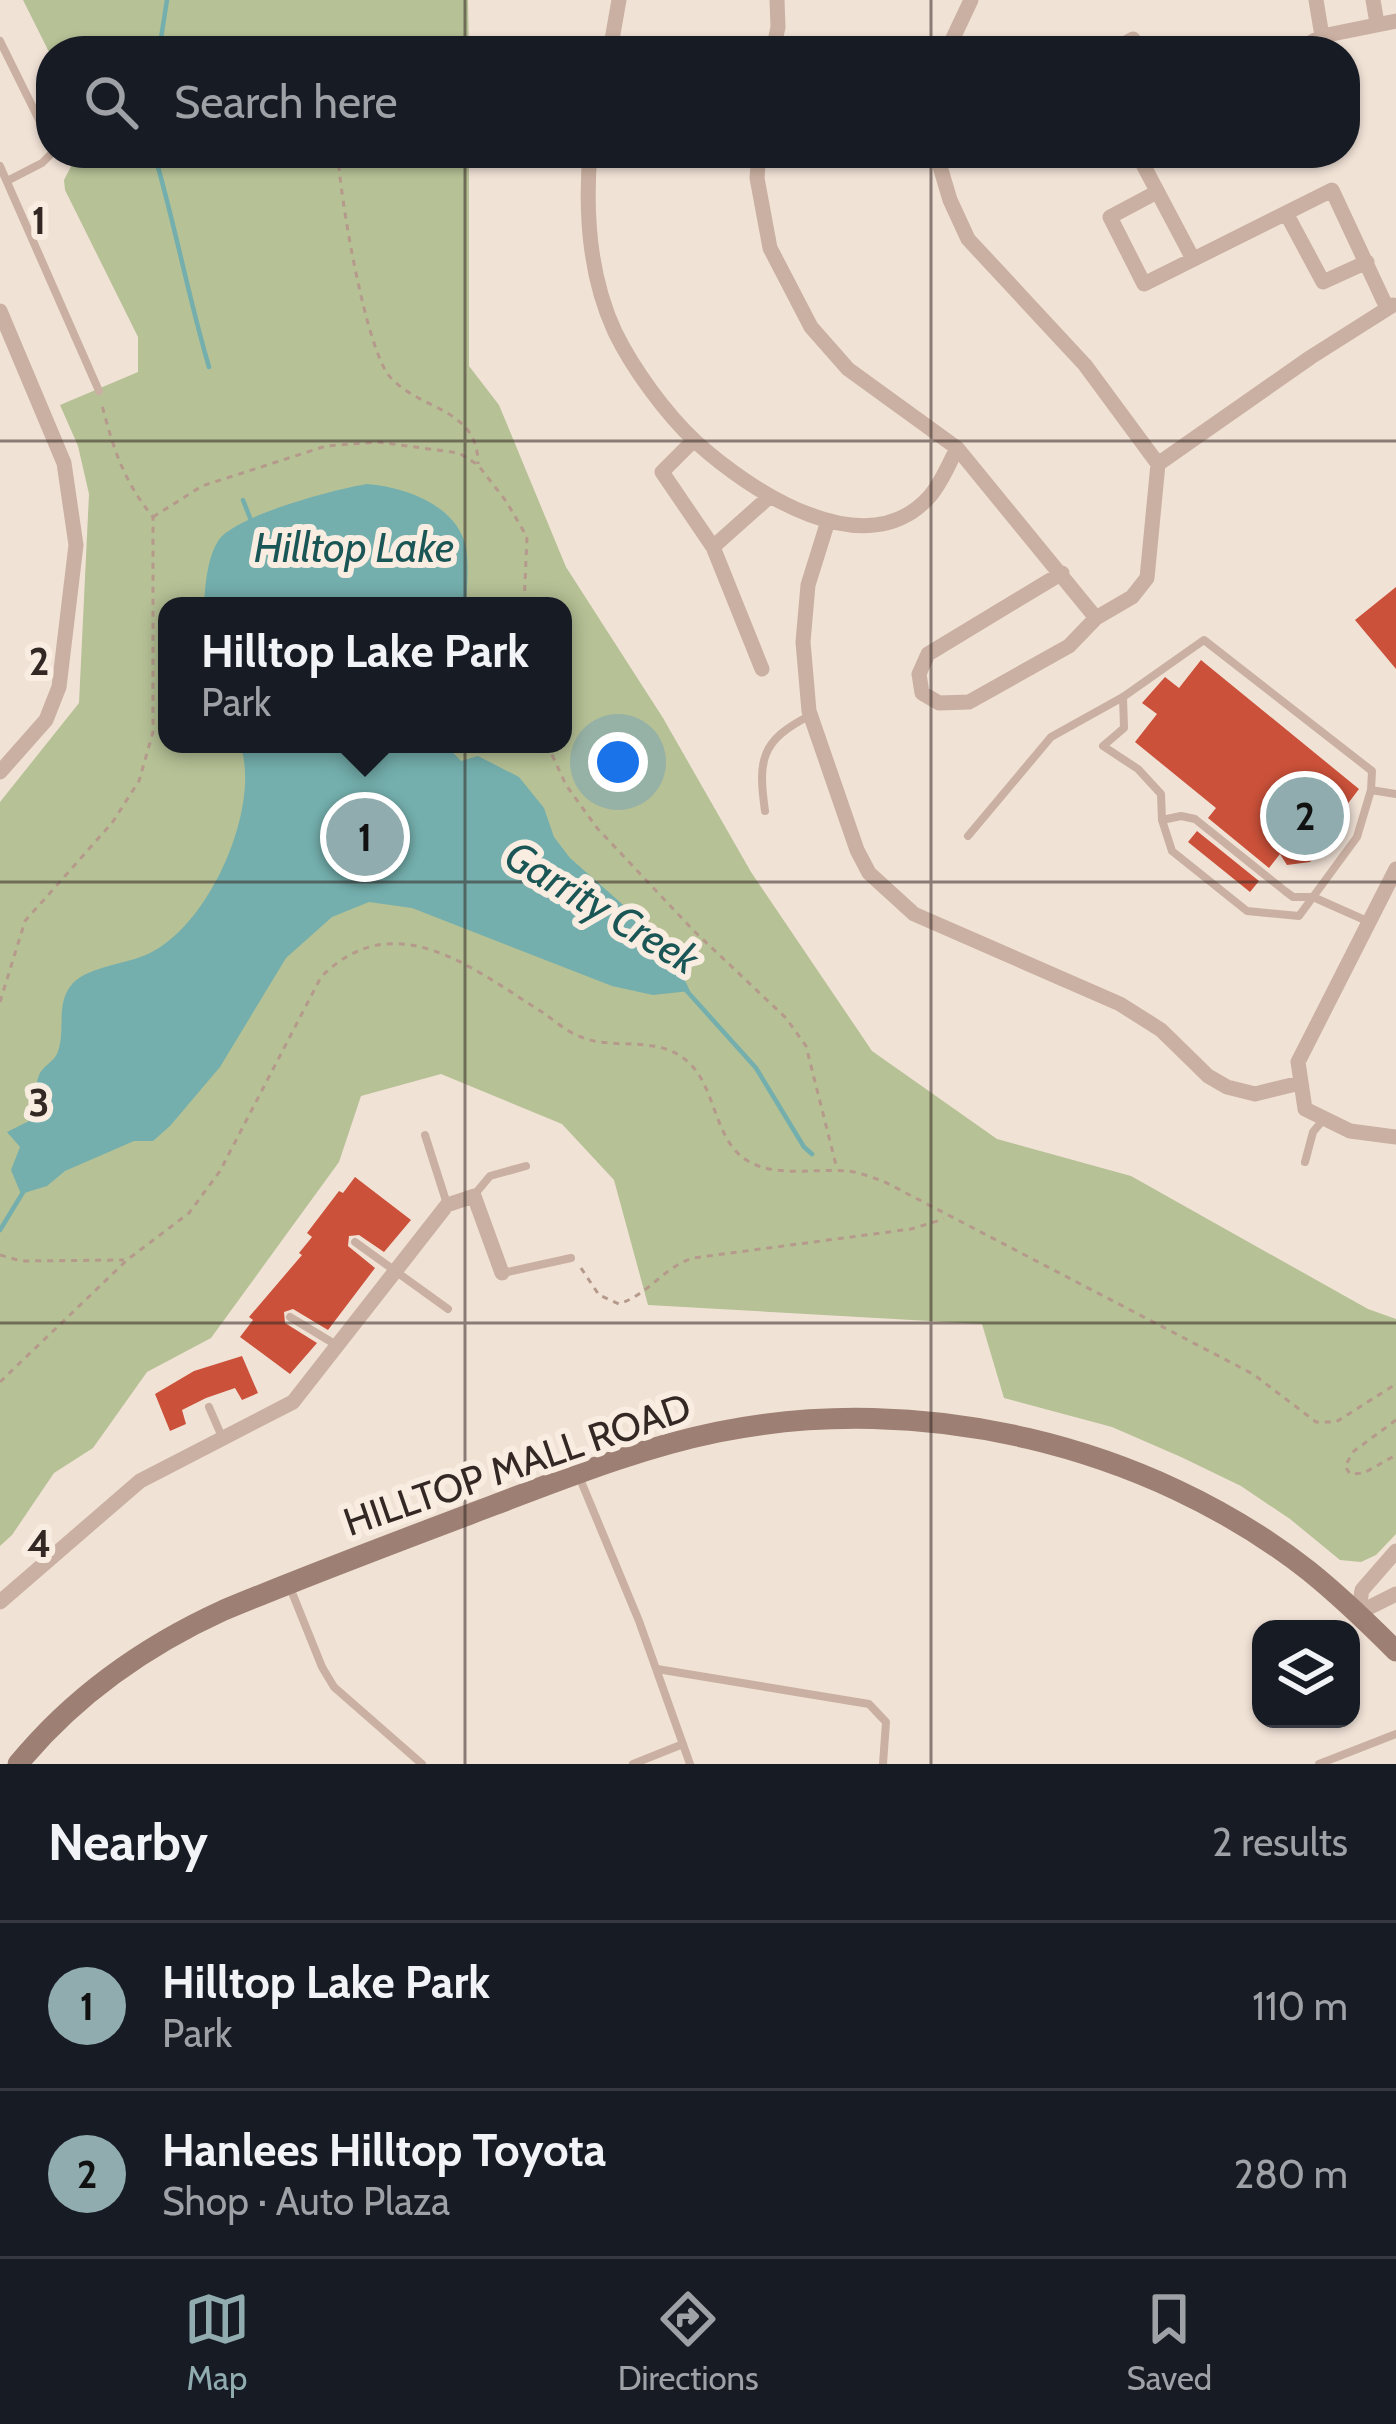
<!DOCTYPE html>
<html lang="en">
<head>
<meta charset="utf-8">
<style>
  body { margin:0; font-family:Cabin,sans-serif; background:#242831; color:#f1f3f6 }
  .controls { position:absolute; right:36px; bottom:36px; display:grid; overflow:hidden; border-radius:24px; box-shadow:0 3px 9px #0004 }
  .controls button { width:108px; height:108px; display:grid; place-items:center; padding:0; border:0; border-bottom:3px solid #363941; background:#171b24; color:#f1f3f6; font:60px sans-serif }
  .you { position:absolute; left:618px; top:762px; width:42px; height:42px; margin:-30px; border:9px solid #fff; border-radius:50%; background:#1a73e8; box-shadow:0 0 0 18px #1a73e833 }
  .badge { display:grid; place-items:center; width:78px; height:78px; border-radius:50%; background:#90acae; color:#111; font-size:39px; font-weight:700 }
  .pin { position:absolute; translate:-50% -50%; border:6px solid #fff; box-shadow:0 3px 12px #0006 }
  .popup { position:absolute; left:158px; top:597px; width:414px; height:156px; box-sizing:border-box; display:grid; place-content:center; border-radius:24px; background:#171b24; filter:drop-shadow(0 3px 9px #0005); font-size:39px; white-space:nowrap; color:#9ea1a6 }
  .popup b { font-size:45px; color:#f1f3f6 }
  .popup::after { content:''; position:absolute; left:50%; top:100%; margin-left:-24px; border:24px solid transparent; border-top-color:#171b24 }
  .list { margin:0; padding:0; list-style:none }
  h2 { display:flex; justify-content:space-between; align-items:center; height:156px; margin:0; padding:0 48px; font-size:51px }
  h2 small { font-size:39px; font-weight:400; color:#9ea1a6 }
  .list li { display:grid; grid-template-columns:78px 1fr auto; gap:36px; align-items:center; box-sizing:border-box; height:168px; padding:0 48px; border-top:3px solid #363941 }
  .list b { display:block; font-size:45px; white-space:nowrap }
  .list p { margin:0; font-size:39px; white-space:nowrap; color:#9ea1a6 }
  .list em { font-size:39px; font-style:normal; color:#9ea1a6 }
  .icon { flex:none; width:66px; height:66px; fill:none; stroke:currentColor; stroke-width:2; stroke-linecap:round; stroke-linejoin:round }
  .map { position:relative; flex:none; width:1396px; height:1764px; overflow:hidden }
  .search { position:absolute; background:#171b24; box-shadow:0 3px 9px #0004; left:36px; right:36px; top:36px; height:132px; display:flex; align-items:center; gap:30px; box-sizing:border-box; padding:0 42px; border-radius:48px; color:#9ea1a6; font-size:45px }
  .sheet { height:492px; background:#171b24 }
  nav { display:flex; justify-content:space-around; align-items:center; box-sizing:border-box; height:168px; border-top:3px solid #363941; background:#171b24; font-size:33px; color:#9ea1a6 }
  nav a { display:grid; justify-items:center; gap:6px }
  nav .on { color:#90acae }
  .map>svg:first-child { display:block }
</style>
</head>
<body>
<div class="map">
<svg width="1396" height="1764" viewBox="0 0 1396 1764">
  <rect width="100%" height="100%" fill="#f1e2d6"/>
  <path fill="#b6c196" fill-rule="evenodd" d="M23,0H468L469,51H51V56Z
    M78,153H469V366L499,405L566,567L663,718L751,872L872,1051L997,1139L1131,1176L1368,1309L1396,1319V1534L1376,1555L1361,1562L1340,1560L1290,1519L1241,1486L1181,1457L1112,1427L1004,1398L982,1324L648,1305L614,1180L562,1124L441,1074L361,1096L339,1162L211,1338L147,1372L93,1448L54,1473L12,1535L0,1546V802L79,703L89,494L78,446L60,405L138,372V337L65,190L64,180ZM167,606H563V744H167Z"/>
  <path fill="#74afad" d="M367,484C404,487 458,505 466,548C469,566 467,588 466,606H204C205,585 207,559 218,541C233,516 336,489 367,484Z
    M240,744H445L461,761L478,756L519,777L544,808L554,837L570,858L655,933L672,953L690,991L653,995L612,986L412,908L369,902L332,917L286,958L220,1067L170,1126L153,1141H134L65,1171L47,1186L21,1194L11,1170L20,1147L7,1132L29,1121C33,1106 34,1089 39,1075C43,1066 53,1062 57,1054C67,1030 54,1004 73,983C90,966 128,964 150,953C210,924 262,806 240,744Z"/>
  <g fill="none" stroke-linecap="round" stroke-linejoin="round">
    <path stroke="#74afad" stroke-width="4.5" d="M159,51L167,0
      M154,153C175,224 188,296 209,367
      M243,500L252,523
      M685,989L756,1068L804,1147L812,1154
      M0,1230L25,1189"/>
  </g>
  <path fill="#cb513a" d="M1396,587V669L1355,620Z
    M1201,660L1359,789L1343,810L1350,817L1310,862L1287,865L1280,854L1269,868L1208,818L1216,808L1135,742L1157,714L1142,703L1165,677L1179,688Z
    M1197,831L1259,881L1250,892L1188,842Z
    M355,1177L411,1220L384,1252L359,1235L349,1236L348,1246L375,1268L328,1330L293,1309L284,1312L285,1323L317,1343L290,1374L240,1337L253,1320L249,1317L302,1255L299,1253L312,1237L307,1233L339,1191L343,1193Z
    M242,1356L258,1393L242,1400L235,1388L206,1398L182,1410L186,1424L170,1431L155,1394L194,1371Z"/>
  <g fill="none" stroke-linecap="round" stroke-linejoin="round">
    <path stroke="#b59a8c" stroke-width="3" stroke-dasharray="6 6" stroke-linecap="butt" d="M338,153C339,192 366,353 391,378C422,411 478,408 478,464
      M153,517L202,486L326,446L378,442L459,453L478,465L506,501L527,537L524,606
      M547,744L566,785L597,828L694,931L786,1018L806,1046L837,1169
      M0,1002L25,921L112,823L139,781L153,732V517C124,482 113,448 102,405
      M0,1255L21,1261L124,1260
      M581,1268L599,1295L619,1304C649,1294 664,1267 693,1258L911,1229L944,1219
      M0,1382L127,1260L189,1213L220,1171L321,977C395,903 473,969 542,1012C554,1020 567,1032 581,1037C619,1052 662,1032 693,1067C716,1093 716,1143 748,1161C776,1178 816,1168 848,1171C860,1172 872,1178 883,1181L1253,1374L1316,1422H1336L1396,1384
      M1396,1420L1354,1451L1345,1466L1350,1474L1364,1473L1396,1455"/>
    <path stroke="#cab0a2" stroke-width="8" d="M0,41L51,144
      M0,166L99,391
      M7,181L42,163L52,153
      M1123,697L1124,728L1103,746L1138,769L1161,794L1162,820L1172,851L1247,911L1299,916L1357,837L1371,790L1396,794
      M765,811C758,761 760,741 809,716
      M1162,820L1181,816L1195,819L1285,891L1293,897H1313L1367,921
      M968,836L1051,737L1123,697L1204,640L1372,771L1371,790
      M425,1135L447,1204
      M1305,1162L1313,1132L1323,1120
      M475,1194L490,1176L526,1166
      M355,1242L448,1309
      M503,1273L571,1258
      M290,1317L338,1346
      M209,1407L222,1437
      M578,1474L639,1621L690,1764
      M289,1585L322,1667L334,1687L422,1764
      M657,1669L869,1704L886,1722L883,1764
      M633,1764L683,1744
      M1319,1764L1396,1734"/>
    <path stroke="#cab0a2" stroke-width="15" d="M1316,0L1322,36
      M1373,0L1377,23
      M610,51L619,0
      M773,51L778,27L777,0
      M947,51L971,0
      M1111,51L1133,39L1140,51
      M1296,51L1322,36L1396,21
      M590,153C585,213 589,276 615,332C633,369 666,414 696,442C749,490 866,569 930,496C942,482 949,464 957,448
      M759,153L757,178L770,248L811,327L848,369L957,448L1096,618
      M936,153L950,200L968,239L1085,365L1158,464
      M1137,153L1193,259
      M1157,192L1110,217L1144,284L1332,190L1387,308
      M1286,213L1323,282L1367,262
      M0,311L64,463L76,545L59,687L46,720L0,772
      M694,440L662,472L713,547L762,669
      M1158,464L1311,357L1393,305
      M828,521L808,585L803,642L809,711L857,850L869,873L914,914L1120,1004L1161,1030L1208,1076L1227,1087L1255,1094L1300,1083
      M713,547L768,498
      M1062,573L928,654L919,674L922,693L939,703L969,702L1069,646L1096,618L1132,597L1147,578L1158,464
      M1396,869L1298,1062L1305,1109L1350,1131L1396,1137
      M1396,1551L1362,1590L1358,1613L1396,1594
      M0,1602L140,1481L293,1402L447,1205L474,1196L502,1273"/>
    <path stroke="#9d7f73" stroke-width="21" d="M18,1764C74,1696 145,1646 224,1610C313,1573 404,1539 494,1505C568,1477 640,1448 718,1432C920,1391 1147,1444 1309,1571C1340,1596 1368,1623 1396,1651"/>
  </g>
  <path fill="none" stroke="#342825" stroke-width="3" stroke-opacity="0.55" d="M465,0V51M931,0V51M465,153V1764M931,153V1764M0,441H1396M0,882H1396M0,1323H1396"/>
  <g text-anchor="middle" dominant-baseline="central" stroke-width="12" stroke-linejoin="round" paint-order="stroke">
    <g font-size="39" fill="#342825" stroke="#f9ede2">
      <text transform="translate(517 1464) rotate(-19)">HILLTOP MALL ROAD</text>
    </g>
    <g font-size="42" font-style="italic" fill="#195655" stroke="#f9ede2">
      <text x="354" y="547">Hilltop Lake</text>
      <text transform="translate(602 907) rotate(31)">Garrity Creek</text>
    </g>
  </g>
  <g font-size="39" text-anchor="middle" font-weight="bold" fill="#342825" stroke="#f9ede2" stroke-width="12" stroke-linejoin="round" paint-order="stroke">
    <text x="39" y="234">1</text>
    <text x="39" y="675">2</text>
    <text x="39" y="1116">3</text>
    <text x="39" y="1557">4</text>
  </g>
</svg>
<div class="controls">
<button><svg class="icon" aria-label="layers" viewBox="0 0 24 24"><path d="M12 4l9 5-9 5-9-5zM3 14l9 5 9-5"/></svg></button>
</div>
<div class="you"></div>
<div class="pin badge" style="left:365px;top:837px">1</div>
<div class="popup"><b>Hilltop Lake Park</b>Park</div>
<div class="pin badge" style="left:1305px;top:816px">2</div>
<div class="search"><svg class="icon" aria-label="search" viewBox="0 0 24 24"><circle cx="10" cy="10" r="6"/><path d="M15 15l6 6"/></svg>Search here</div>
</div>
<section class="sheet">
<h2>Nearby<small>2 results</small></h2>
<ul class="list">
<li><span class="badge">1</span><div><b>Hilltop Lake Park</b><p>Park</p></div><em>110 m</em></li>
<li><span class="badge">2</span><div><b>Hanlees Hilltop Toyota</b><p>Shop · Auto Plaza</p></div><em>280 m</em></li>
</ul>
</section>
<nav>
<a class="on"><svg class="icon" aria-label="map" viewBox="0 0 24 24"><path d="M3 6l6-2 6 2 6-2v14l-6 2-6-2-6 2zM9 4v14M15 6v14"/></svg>Map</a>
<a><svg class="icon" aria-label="directions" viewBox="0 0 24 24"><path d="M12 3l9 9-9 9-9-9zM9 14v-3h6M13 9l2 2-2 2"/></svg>Directions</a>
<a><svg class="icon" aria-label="saved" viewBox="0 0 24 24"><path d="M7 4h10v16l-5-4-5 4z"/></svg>Saved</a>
</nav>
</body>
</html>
